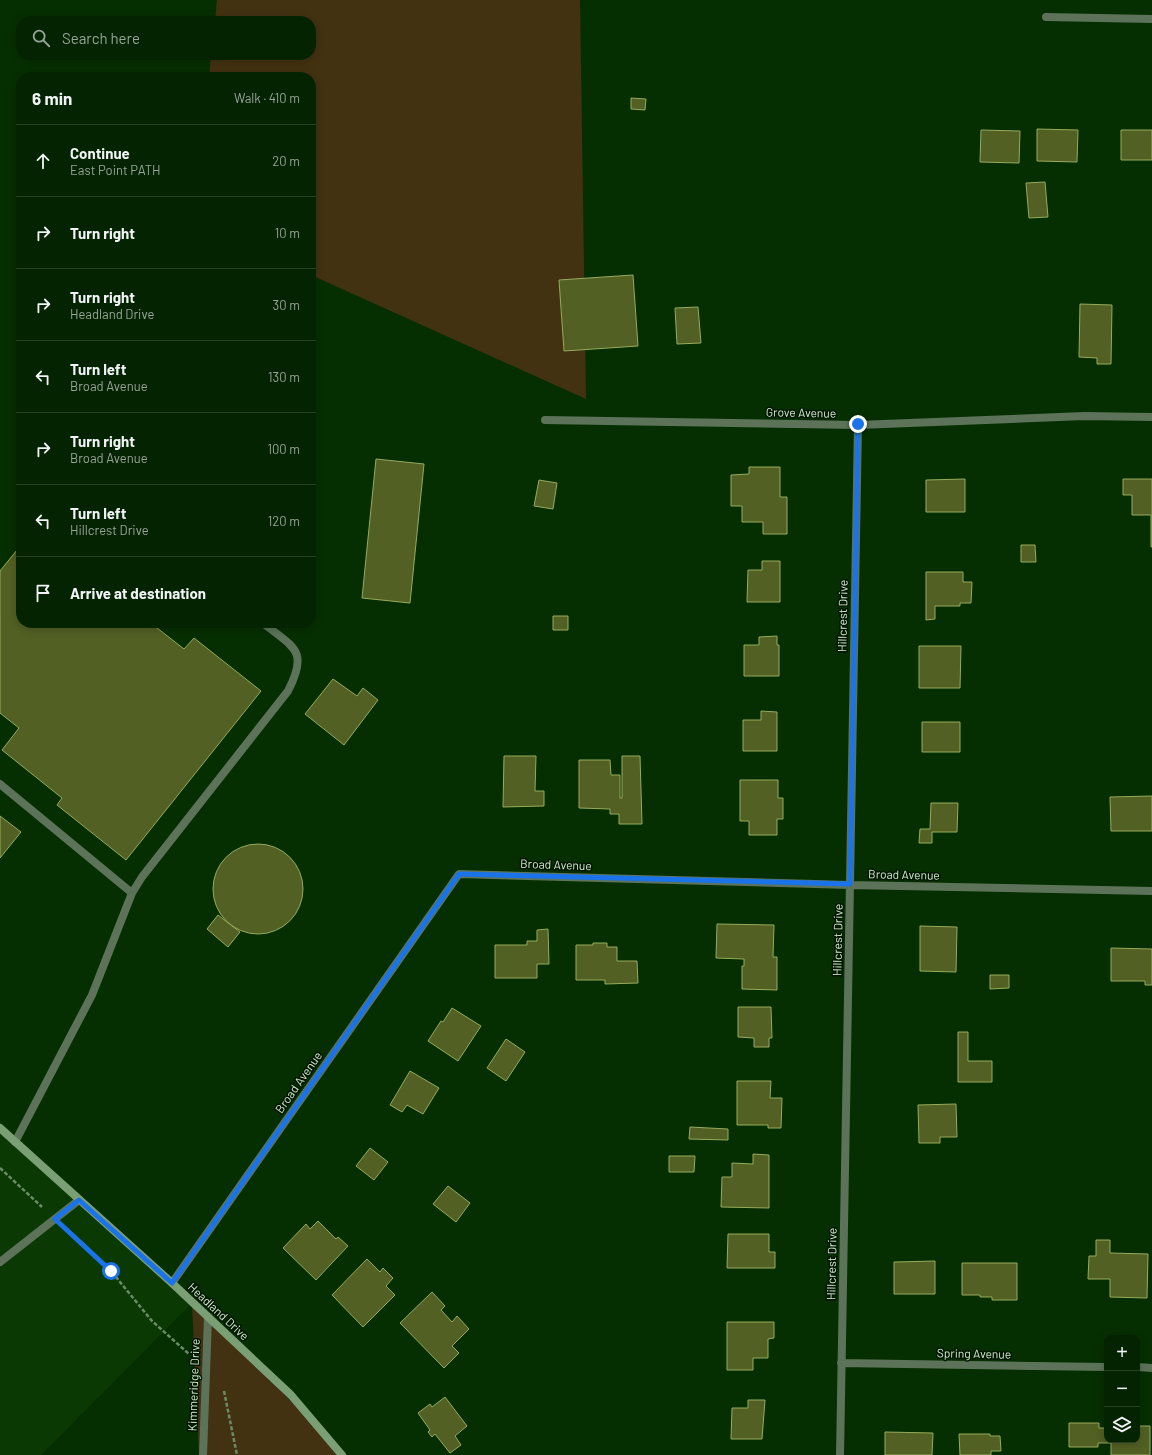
<!DOCTYPE html>
<html lang="en">
<head>
<meta charset="utf-8">
<style>
  body { margin:0; font-family:Barlow,sans-serif; background:#122f10; color:#f1f3f6 }
  .controls { position:absolute; right:12px; bottom:12px; display:grid; overflow:hidden; border-radius:8px; box-shadow:0 2px 10px #0003 }
  .controls button { width:36px; height:36px; display:grid; place-items:center; padding:0; border:0; border-bottom:1px solid #254023; background:#042301; color:#f1f3f6; font:20px sans-serif }
  .stop { position:absolute; width:12px; height:12px; margin:-9px; border:3px solid #1a73e8; border-radius:50%; background:#fff }
  .stop.end { background:#1a73e8; border-color:#fff; box-shadow:0 1px 4px #0008 }
  .list { margin:0; padding:0; list-style:none }
  h2 { display:flex; justify-content:space-between; align-items:center; height:52px; margin:0; padding:0 16px; font-size:17px }
  h2 small { font-size:13px; font-weight:400; color:#97a499 }
  .list li { display:grid; grid-template-columns:26px 1fr auto; gap:12px; align-items:center; box-sizing:border-box; height:72px; padding:0 16px; border-top:1px solid #254023 }
  .list b { display:block; font-size:15px; white-space:nowrap }
  .list p { margin:0; font-size:13px; white-space:nowrap; color:#97a499 }
  .list em { font-size:13px; font-style:normal; color:#97a499 }
  .icon { flex:none; width:22px; height:22px; fill:none; stroke:currentColor; stroke-width:2; stroke-linecap:round; stroke-linejoin:round }
  .map { position:relative; flex:none; width:1152px; height:1455px; overflow:hidden }
  .search { position:absolute; background:#042301; box-shadow:0 2px 10px #0003; left:16px; top:16px; width:300px; height:44px; display:flex; align-items:center; gap:10px; box-sizing:border-box; padding:0 14px; border-radius:16px; color:#97a499; font-size:15px }
  .panel { position:absolute; background:#042301; box-shadow:0 2px 10px #0003; left:16px; top:72px; width:300px; height:556px; border-radius:16px }
  .map>svg:first-child { display:block }
</style>
</head>
<body>
<div class="map">
<svg width="1152" height="1455" viewBox="0 0 1152 1455">
  <rect width="100%" height="100%" fill="#062f01"/>
  <path fill="#0a3904" d="M0,1121L192,1303L41,1455H0Z"/>
  <path fill="#433211" d="M217,0H580L586,399L311,275V77H209L211,55H311V21H215Z
    M192,1303L346,1455H199Z"/>
  <path fill="#526023" stroke="#97ab5c" d="M631,98L646,99L645,110L631,109Z
    M1037,129L1078,130L1077,162L1037,161Z
    M981,130L1020,131L1019,163L980,162Z
    M1121,130H1152V160H1121Z
    M1045,182L1048,217L1029,218L1026,183Z
    M633,275L638,346L564,351L559,280Z
    M1080,304L1112,305L1111,364H1097V358L1079,357Z
    M698,307L701,343L677,344L675,308Z
    M376,459L424,464L410,603L362,598Z
    M749,467H780V497H787V534H763V522H742V506H731V475L749,474Z
    M965,479V512H926V480Z
    M1123,479H1152V547H1151V515H1132V495H1123Z
    M539,480L557,483L553,509L534,506Z
    M21,545V623H142L148,628L152,624L184,649L194,638L261,691L126,860L57,805L62,798L2,750L19,728L0,713V571Z
    M1021,545H1035L1036,562H1021Z
    M762,561H780V602H747L748,570H762Z
    M926,572H963V582H972L971,603H960V606H935V619L926,620Z
    M553,616H568V630H553Z
    M777,636V645H779V676H744V645H759V637Z
    M919,646H961L960,688H919Z
    M333,679L357,696L363,688L378,700L344,745L305,714Z
    M761,711L777,712V751H743V720H761Z
    M922,722H960V752H922Z
    M504,756H536L535,791H544V806L503,807Z
    M622,756H640L642,824H619V814H610V809L579,808V760H610L611,775H620V798H622Z
    M740,780H778V798H783V819H777V835H749V821H740Z
    M1152,796V831H1111L1110,797Z
    M931,803H958L957,832H932V843H919L920,829H930Z
    M0,816L21,832L0,858Z
    M213 889a45 45 0 1 1 90 0a45 45 0 1 1-90 0Z
    M218,915L240,932L228,947L207,929Z
    M717,924L774,925L773,957H777V990L742,989V966H744V959L716,958Z
    M920,926L957,927L956,972L920,971Z
    M548,929L549,964H537V978H495V945H527V941H537V930Z
    M593,943H607V947H617V961H637L638,983L605,984V980H576V945H593Z
    M1111,948L1152,949V985H1145V981H1111Z
    M990,975H1009V988L990,989Z
    M738,1007H771L772,1038H769V1047H754V1038L738,1037Z
    M452,1008L481,1026L458,1061L428,1041L441,1021L443,1022Z
    M958,1032H968V1061H992V1082H958Z
    M506,1039L525,1052L506,1081L487,1068Z
    M410,1071L439,1088L423,1114L407,1105L402,1112L390,1105Z
    M737,1081H771L770,1098H782L781,1128H768V1125H737Z
    M956,1104L957,1137H940V1143H919L918,1105Z
    M690,1127L728,1129V1140L689,1139Z
    M370,1148L388,1162L374,1180L356,1166Z
    M753,1154L769,1155V1208L721,1207L722,1177H732V1163L753,1164Z
    M669,1156H695L694,1172H669Z
    M448,1186L470,1203L456,1222L433,1204Z
    M318,1221L336,1239L338,1237L348,1246L316,1280L283,1248L306,1224L310,1229Z
    M728,1234H769V1252H775V1268H727Z
    M1096,1240H1110V1253L1148,1254L1147,1298L1110,1297V1279H1088L1089,1256H1096Z
    M367,1259L380,1272L383,1268L393,1278L386,1286L395,1295L363,1327L332,1295Z
    M935,1261V1294H894V1262Z
    M962,1263H1017V1300H992V1297H980V1295H962Z
    M432,1292L445,1306L441,1310L452,1322L457,1316L469,1329L452,1346L459,1353L444,1368L400,1323Z
    M727,1322H774V1338L768,1339V1358H753V1370H727Z
    M445,1397L467,1426L455,1436L461,1445L450,1453L435,1434L432,1437L428,1432L430,1430L418,1413L430,1404L432,1407Z
    M748,1400H765L762,1439H731L732,1408H748Z
    M1069,1423H1099V1428H1107V1440H1137V1426H1150V1455H1111V1443H1098V1447H1069Z
    M885,1432L933,1433L932,1455H885Z
    M959,1434H990V1436H1000L1001,1451H991V1455H960Z"/>
  <g fill="none" stroke-linecap="round" stroke-linejoin="round">
    <path stroke="#6a8c65" stroke-width="2.5" stroke-dasharray="4 2" stroke-linecap="butt" d="M0,1168L42,1207
      M68,1231L111,1271L152,1321L189,1354
      M224,1391L237,1455"/>
    <path stroke="#5c7359" stroke-width="8" d="M0,784L132,893
      M15,1142L92,995L132,893L142,877L288,691C309,650 294,648 263,623
      M0,1262L79,1200"/>
    <path stroke="#5c7359" stroke-width="8" d="M1046,17L1152,19
      M545,420L858,425L1084,416L1152,417
      M172,1283L459,874L850,885L1152,891
      M841,1363L1107,1367
      M1137,1367L1152,1368
      M203,1455L208,1317
      M840,1455L858,425"/>
    <path stroke="#7b9f75" stroke-width="8" d="M0,1128L172,1283L291,1395L342,1455"/>
  </g>
  <g fill="none" stroke-linecap="round" stroke-linejoin="round">
    <path stroke="#1a73e8" stroke-width="5" d="M111,1271L55,1219L79,1200L172,1283L459,874L850,884L858,424"/>
  </g>
  <g text-anchor="middle" dominant-baseline="central" stroke-width="3" stroke-linejoin="round" paint-order="stroke">
    <g font-size="12" fill="#d0eccb" stroke="#011400">
      <text transform="translate(801 412) rotate(1)">Grove Avenue</text>
      <text transform="translate(842 616) rotate(-89)">Hillcrest Drive</text>
      <text transform="translate(556 864) rotate(2)">Broad Avenue</text>
      <text transform="translate(904 874) rotate(1)">Broad Avenue</text>
      <text transform="translate(837 940) rotate(-89)">Hillcrest Drive</text>
      <text transform="translate(298 1082) rotate(-55)">Broad Avenue</text>
      <text transform="translate(831 1264) rotate(-89)">Hillcrest Drive</text>
      <text transform="translate(219 1311) rotate(43)">Headland Drive</text>
      <text transform="translate(974 1353) rotate(1)">Spring Avenue</text>
      <text transform="translate(193 1385) rotate(-88)">Kimmeridge Drive</text>
    </g>
  </g>
</svg>
<div class="controls">
<button>+</button>
<button>−</button>
<button><svg class="icon" aria-label="layers" viewBox="0 0 24 24"><path d="M12 4l9 5-9 5-9-5zM3 14l9 5 9-5"/></svg></button>
</div>
<div class="stop" style="left:111px;top:1271px"></div>
<div class="stop end" style="left:858px;top:424px"></div>
<div class="search"><svg class="icon" aria-label="search" viewBox="0 0 24 24"><circle cx="10" cy="10" r="6"/><path d="M15 15l6 6"/></svg>Search here</div>
<section class="panel">
<h2>6 min<small>Walk · 410 m</small></h2>
<ul class="list">
<li><svg class="icon" aria-label="ahead" viewBox="0 0 24 24"><path d="M12 20V5M6 11l6-6 6 6"/></svg><div><b>Continue</b><p>East Point PATH</p></div><em>20 m</em></li>
<li><svg class="icon" aria-label="right" viewBox="0 0 24 24"><path d="M7 20v-9h11M14 6l5 5-5 5"/></svg><div><b>Turn right</b></div><em>10 m</em></li>
<li><svg class="icon" aria-label="right" viewBox="0 0 24 24"><path d="M7 20v-9h11M14 6l5 5-5 5"/></svg><div><b>Turn right</b><p>Headland Drive</p></div><em>30 m</em></li>
<li><svg class="icon" aria-label="left" viewBox="0 0 24 24"><path d="M17 20v-9H6M10 6l-5 5 5 5"/></svg><div><b>Turn left</b><p>Broad Avenue</p></div><em>130 m</em></li>
<li><svg class="icon" aria-label="right" viewBox="0 0 24 24"><path d="M7 20v-9h11M14 6l5 5-5 5"/></svg><div><b>Turn right</b><p>Broad Avenue</p></div><em>100 m</em></li>
<li><svg class="icon" aria-label="left" viewBox="0 0 24 24"><path d="M17 20v-9H6M10 6l-5 5 5 5"/></svg><div><b>Turn left</b><p>Hillcrest Drive</p></div><em>120 m</em></li>
<li><svg class="icon" aria-label="arrive" viewBox="0 0 24 24"><path d="M6 21V4h12l-3 4 3 4H6"/></svg><div><b>Arrive at destination</b></div></li>
</ul>
</section>
</div>
</body>
</html>
